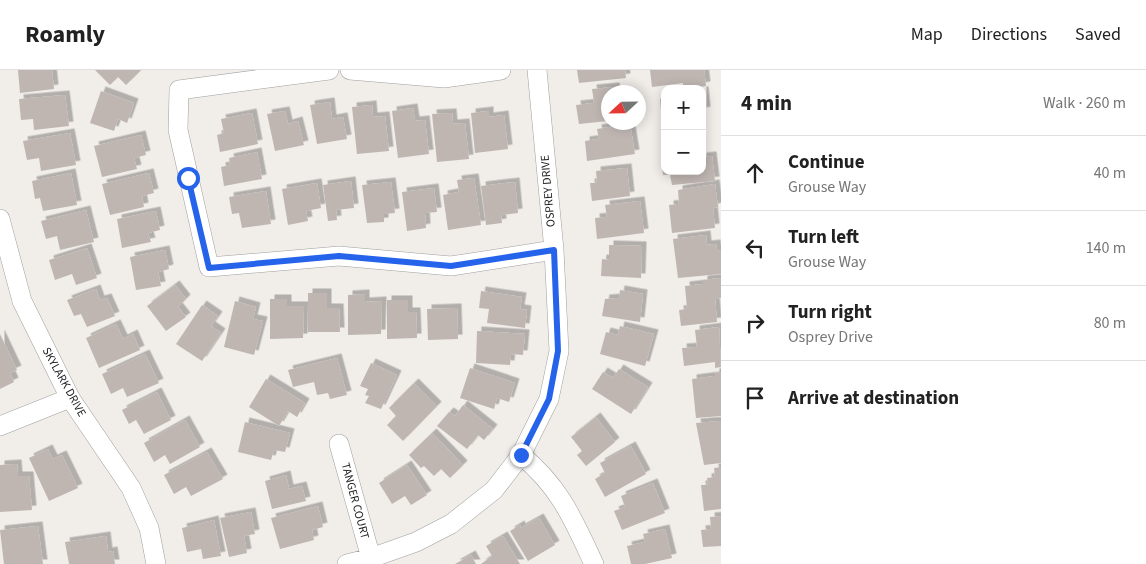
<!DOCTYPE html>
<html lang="en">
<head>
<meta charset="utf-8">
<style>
  body { margin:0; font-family:"Source Sans 3",sans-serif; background:#f6f6f6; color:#222 }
  .controls { position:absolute; right:15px; top:15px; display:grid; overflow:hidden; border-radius:10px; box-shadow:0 2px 12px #0003 }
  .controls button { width:45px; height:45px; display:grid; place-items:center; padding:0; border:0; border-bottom:1px solid #e0e0e0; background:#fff; color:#222; font:25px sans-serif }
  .compass { position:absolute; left:601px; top:15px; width:45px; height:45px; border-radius:50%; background:#fff; box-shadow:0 2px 12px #0003; rotate:248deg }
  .stop { position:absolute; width:15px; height:15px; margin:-11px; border:4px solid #2563eb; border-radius:50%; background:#fff }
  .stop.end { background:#2563eb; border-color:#fff; box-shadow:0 1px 5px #0008 }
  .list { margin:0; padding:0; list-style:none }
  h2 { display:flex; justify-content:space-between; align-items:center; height:65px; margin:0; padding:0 20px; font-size:21px }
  h2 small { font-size:16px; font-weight:400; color:#767676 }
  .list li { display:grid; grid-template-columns:32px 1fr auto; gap:15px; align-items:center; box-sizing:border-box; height:75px; padding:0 20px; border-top:1px solid #e0e0e0 }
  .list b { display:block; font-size:19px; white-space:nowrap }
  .list p { margin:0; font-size:16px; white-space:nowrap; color:#767676 }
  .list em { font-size:16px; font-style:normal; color:#767676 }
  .icon { flex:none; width:28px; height:28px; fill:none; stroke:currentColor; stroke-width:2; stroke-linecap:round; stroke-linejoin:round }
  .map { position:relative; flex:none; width:721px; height:494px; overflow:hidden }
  header { display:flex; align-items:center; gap:30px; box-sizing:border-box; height:70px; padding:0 25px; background:#fff; border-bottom:1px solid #e0e0e0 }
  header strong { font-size:24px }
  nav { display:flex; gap:28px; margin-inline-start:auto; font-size:18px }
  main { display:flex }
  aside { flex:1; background:#fff }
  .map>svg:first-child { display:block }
</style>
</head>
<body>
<header>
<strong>Roamly</strong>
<nav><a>Map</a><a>Directions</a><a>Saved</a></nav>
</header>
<main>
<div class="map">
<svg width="721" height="494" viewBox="0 0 721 494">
  <defs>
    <filter id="shadow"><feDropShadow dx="4.5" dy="-4.5" stdDeviation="0" flood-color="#0004"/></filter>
  </defs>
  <rect width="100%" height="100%" fill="#f1ede9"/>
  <path fill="#bfb6b2" filter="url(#shadow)" d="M18,0H52L54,19L20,23Z
    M95,0H141L126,15L118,7L110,15Z
    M577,0H625L626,8L579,13Z
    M650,0H704L706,16L683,19V13L652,17Z
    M615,17L616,22H608V51L579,54L576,35L594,33L592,19Z
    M101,21L134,33L127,53L118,49L114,61L90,53Z
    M702,21H704L706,41L702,42Z
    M65,25L69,56L34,60L33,49L21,50L19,29Z
    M665,28V63H663L660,29Z
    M330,32L332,49L343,47L347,69L317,74L310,35Z
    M372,35L373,47L385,46L389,81L357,84L352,37Z
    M413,38L415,51L425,50L429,84L398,88L392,41Z
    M285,41L288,54L298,51L304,75L275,81L267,44Z
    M489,41V47L504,45L508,79L475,83L471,43Z
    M252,43L258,74L220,82L217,65L224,63L221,49Z
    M452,43L453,54L465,53L469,89L437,92L432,44Z
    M630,54L635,84L587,91L585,71L599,69L597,59Z
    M70,63L76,95L41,101L39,88L27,90L23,71Z
    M141,65L146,85L134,88L137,99L102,107L94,76Z
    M257,82L262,109L224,116L221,97L230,95L229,88Z
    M712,86L715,111L672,115L670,105H663L661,88L665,87V101H702V87Z
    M627,98L630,126L592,131L590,113H597L596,101Z
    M71,103L77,135L43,141L40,128L35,129L32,111Z
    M149,103L154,123L142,126L144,137L110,145L102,114Z
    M474,108L481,155L448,160L443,125L459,122L457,110Z
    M351,111L354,138L336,140L337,150L328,151L323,115Z
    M391,112L395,143L384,144V152L367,153L362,115Z
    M515,112L518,143L501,145L502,153L486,155L481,116Z
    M317,113L321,138L306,141L308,151L288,155L282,119Z
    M715,114L718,137L713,138L715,158L672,163L669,135L679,134L678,120Z
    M434,118L437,142L425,143L426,158L407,161L402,122Z
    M266,121L271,154L242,158L239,143L232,144L229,127Z
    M640,131L644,163L597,169L595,148L607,147L605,135Z
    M86,140L94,172L60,180L57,166L46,169L41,151Z
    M156,141L160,160L148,163L151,172L122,178L117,149Z
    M706,165L707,175L716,174L717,181L721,180V204L678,208L673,169Z
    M609,175L642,176L641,208L601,206L602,189L609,190Z
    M87,178L97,208L76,215L72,204L55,210L49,190Z
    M165,180L169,199L158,202L161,216L136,220L130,187Z
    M721,208V228L715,229L717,252L681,256L679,240L687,239L685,216L703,214V210Z
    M175,215L186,229L178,237L186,247L166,261L147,236Z
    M96,219L100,230L107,228L115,246L87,257L81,244L74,246L67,230Z
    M620,220L643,224L640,252L602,246L605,229L619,228Z
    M481,221L522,227L520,239L527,240L525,258L487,253L489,239L479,238Z
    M308,223H327V238H339L340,262H308Z
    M365,224V232L382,231L381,264L348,265V225Z
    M270,229H287V236H304L303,268L270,269Z
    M387,230H408V242H416L417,268L387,269Z
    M235,231L256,237L253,249L263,251L254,285L224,277Z
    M202,235L218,246L211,256L221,263L202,291L176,274Z
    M457,238L458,269L428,270L427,239Z
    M116,254L123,269L133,264L140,280L99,298L86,268Z
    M620,256L654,264L645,296L600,284L606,262L618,265Z
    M719,257L721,297L715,298V292L684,296L682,278L697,277L695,260Z
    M477,261L525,264L523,285L511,284L510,295L476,293Z
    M0,264L17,300L10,303L14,312L0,319Z
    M145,284L159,313L127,327L123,318L111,324L102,304Z
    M337,288L347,325L330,329L328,323L317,325L314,312L293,317L288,300Z
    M371,293L397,305L381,339L365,333L369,326L365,325L368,319L360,316Z
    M470,298L515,313L509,332L497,328L494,339L460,328Z
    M619,299L648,317L631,344L592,319L603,302L613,308Z
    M721,302V346L696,348L692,309L715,306V303Z
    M266,309L305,333L297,347L288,341L279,356L249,337Z
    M414,313L437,336L403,371L387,355L396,346L389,338Z
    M157,322L171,350L144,364L136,350L129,354L122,340Z
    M463,335L493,359L484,370L478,365L467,379L437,356L449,342L455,346Z
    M596,347L615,372L586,396L577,385L582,381L571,367Z
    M185,350L200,377L170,394L165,385L154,392L144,373Z
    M721,351V393L704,395L696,353Z
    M245,352L290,363L285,382L274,380L271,390L238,382Z
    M432,363L463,395L450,408L441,399L434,406L424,396L421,398L409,385Z
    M631,376L646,404L605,427L595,409L605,403L600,393Z
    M48,379L53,389L62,385L78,418L49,431L29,388Z
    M207,382L223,409L191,426L186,417L174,424L164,405Z
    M17,394L18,406H29L32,440L0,442V395Z
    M407,395L427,425L411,435L405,426L392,434L379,413Z
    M721,397V439L704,441L701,415H708L707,408L715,407L714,398Z
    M286,405L289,419L302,416L306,431L272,439L265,411Z
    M653,413L665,443L622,460L614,441L625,437L621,426Z
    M318,436L323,457L312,460L314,470L280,479L271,448Z
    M251,442L255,464L244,466L247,483L229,487L220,448Z
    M721,446V476L703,477L701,460L711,459L710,447Z
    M539,448L555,475L528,491L510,461L520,455L521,458Z
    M214,450L221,486L203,489L201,479L187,482L182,458Z
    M38,456L43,494H4L0,460Z
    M665,459L672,488L645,494H631L627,476L645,472L643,464Z
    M106,466L108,482L113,481L115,494H69L65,472Z
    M503,466L520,494H481L492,486L486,476Z
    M471,485L476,494H455Z"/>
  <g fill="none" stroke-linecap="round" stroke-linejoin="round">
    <defs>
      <path id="minor" d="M329,0L179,20L178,60L209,197L339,186L451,196L554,180
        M350,0L444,8L501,0
        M0,149L22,231L70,328L131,418L149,458L156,494
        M0,356L70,328
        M339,374L371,488
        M521,385C560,417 573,449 594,494
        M347,494L371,488L416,472L451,454L494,420L521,385L549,329L559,281L554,180L537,0"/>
    </defs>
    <use href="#minor" stroke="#9f9f9f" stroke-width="20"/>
    <use href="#minor" stroke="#fff" stroke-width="19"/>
  </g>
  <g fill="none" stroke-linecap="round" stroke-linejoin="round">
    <path stroke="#2563eb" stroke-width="6" d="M188,108L209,198L339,186L451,196L554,180L558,281L549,329L521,385"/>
  </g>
  <g text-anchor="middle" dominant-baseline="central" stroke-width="4.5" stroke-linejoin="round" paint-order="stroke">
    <g font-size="12" fill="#222" stroke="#fff">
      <text transform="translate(548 121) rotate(-95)">OSPREY DRIVE</text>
      <text transform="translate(64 312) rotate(61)">SKYLARK DRIVE</text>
      <text transform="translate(355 431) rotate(75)">TANGER COURT</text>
    </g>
  </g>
</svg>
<div class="controls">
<button>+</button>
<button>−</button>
</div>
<svg class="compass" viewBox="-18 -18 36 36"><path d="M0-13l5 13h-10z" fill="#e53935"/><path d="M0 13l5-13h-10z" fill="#767676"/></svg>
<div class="stop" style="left:188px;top:108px"></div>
<div class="stop end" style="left:521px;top:385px"></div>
</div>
<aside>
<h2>4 min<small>Walk · 260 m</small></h2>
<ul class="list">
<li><svg class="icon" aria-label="ahead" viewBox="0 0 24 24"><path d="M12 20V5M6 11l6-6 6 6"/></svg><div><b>Continue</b><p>Grouse Way</p></div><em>40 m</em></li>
<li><svg class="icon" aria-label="left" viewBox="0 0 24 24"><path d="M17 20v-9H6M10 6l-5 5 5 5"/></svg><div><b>Turn left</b><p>Grouse Way</p></div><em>140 m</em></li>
<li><svg class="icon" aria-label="right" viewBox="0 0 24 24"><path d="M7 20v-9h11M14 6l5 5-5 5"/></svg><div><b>Turn right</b><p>Osprey Drive</p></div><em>80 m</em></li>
<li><svg class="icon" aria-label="arrive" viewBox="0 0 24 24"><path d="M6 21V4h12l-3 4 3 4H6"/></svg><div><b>Arrive at destination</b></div></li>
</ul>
</aside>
</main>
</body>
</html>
